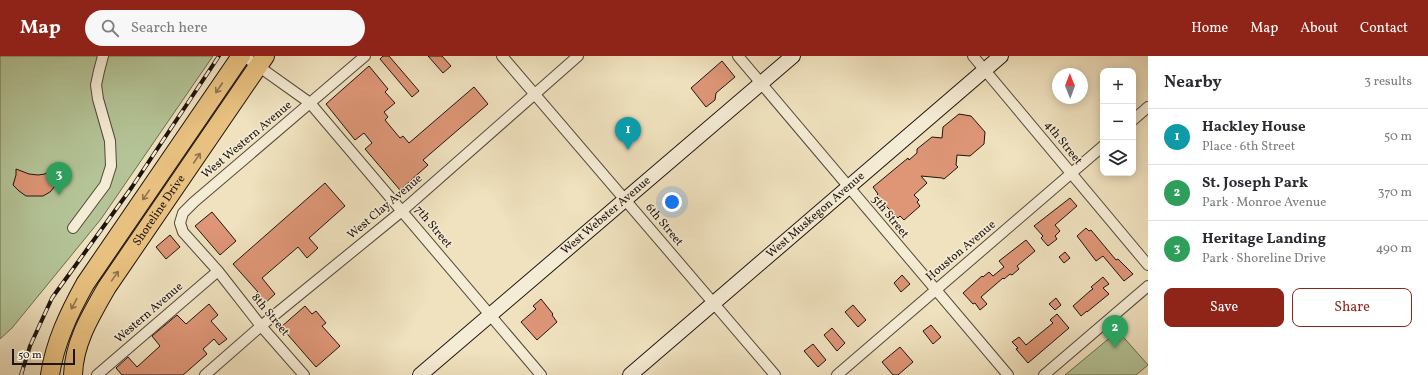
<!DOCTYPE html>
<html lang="en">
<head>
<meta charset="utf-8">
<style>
  body { margin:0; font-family:Vollkorn,serif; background:#f7f7f7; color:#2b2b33 }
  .controls { position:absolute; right:12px; top:12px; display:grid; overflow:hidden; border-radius:8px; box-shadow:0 2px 10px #0003 }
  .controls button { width:36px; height:36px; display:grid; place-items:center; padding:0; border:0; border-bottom:1px solid #e1e1e2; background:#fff; color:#2b2b33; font:20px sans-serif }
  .compass { position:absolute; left:1052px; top:12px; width:36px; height:36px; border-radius:50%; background:#fff; box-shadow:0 2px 10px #0003; rotate:359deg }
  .scale { position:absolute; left:12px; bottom:10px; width:63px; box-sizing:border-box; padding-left:4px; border:2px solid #1e140e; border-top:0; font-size:11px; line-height:14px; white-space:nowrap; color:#1e140e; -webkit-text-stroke:3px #f5ecd5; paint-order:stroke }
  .you { position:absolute; left:672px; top:146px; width:14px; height:14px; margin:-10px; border:3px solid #fff; border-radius:50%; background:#1a73e8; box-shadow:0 0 0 6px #1a73e833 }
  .badge { display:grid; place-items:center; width:26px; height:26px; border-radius:50%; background:#8f2418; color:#fff; font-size:13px; font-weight:700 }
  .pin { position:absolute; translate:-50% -33px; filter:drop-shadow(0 1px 2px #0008) }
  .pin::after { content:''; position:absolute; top:21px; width:14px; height:12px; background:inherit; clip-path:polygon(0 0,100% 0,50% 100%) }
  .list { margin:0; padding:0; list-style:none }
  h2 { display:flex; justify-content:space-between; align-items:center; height:52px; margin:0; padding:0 16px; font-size:17px }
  h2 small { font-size:13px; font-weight:400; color:#7c7c81 }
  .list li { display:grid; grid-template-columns:26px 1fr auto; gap:12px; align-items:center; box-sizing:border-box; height:56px; padding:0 16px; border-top:1px solid #e1e1e2 }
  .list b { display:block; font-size:15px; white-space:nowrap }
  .list p { margin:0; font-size:13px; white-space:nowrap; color:#7c7c81 }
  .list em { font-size:13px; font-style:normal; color:#7c7c81 }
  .actions { display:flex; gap:8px; padding:12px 16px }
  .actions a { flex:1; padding:9px 0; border:1px solid #8f2418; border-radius:8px; text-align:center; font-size:14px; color:#8f2418 }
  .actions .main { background:#8f2418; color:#fff }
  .icon { flex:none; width:22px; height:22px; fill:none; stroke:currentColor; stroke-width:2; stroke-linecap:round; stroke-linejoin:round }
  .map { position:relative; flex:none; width:1148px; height:319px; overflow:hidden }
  header { display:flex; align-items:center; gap:24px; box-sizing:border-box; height:56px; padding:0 20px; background:#8f2418; color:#fff }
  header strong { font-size:19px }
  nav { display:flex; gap:22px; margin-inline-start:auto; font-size:14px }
  .search { width:280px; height:36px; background:#f7f7f7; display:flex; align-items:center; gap:10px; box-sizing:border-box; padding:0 14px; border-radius:22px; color:#7c7c81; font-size:15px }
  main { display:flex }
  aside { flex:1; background:#fff }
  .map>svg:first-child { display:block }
</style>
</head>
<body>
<header>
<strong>Map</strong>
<div class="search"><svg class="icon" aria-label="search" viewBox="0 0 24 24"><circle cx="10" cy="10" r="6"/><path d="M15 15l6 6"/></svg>Search here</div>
<nav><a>Home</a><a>Map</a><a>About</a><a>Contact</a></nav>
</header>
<main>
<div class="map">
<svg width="1148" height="319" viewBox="0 0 1148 319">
  <rect width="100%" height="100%" fill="#f0e2bf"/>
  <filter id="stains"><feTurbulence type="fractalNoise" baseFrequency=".005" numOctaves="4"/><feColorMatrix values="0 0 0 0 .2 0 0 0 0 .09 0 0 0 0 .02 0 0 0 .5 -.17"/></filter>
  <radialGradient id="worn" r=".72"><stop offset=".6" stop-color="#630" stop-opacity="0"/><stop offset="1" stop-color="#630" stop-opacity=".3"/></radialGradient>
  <path fill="#b4c497" stroke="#696c52" d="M0,0H213L101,163L12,272L0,283Z
    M1118,275L1148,309L1136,319H1065Z"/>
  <path fill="#de9677" stroke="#1e140e" d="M383,0H389L419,35L412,41L380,3Z
    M428,0H442L451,10L443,17Z
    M722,5L735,21L716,37L715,44L706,51L691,32Z
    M369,10L388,33L385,36L395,47L384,56L388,61L385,64L400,82L403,80L409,87L474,31L488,48L423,104L428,109L400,134L365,93L372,87L364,77L355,84L326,48Z
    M959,58L971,60L985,76L984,88L970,100L957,99L956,109L958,111L944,123L942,122L921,120L927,127L914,139L919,144L917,146L920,150L904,164L900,160L898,162L876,140L878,138L873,131L908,102L909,104L917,97V93L932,81L942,82L943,71Z
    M16,113L29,118L38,119L45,118L52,113L54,124L56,129L50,136L43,140H26L19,135L13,129L16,119Z
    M325,127L345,150L309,182L318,192L307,202L298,191L262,222L275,238L264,248L255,238L258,236L233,208Z
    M1070,142L1077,150L1055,169L1060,175L1055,180L1057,183L1048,190L1041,182L1043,180L1034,170Z
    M212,156L236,185L220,199L195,170Z
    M1086,172L1089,175L1091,174L1116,204L1118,203L1133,218L1124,225L1103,200L1096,205L1077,180Z
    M170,179L180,191L166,203L156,191Z
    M1026,184L1035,195L1017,210L1019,213L1012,219L1010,218L1004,223L1003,222L981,241L987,248L980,254L975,247L973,248L963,237L982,220L983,221L989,216L993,220L1004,211L999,205Z
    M1065,196L1070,202L1064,207L1059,201Z
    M902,219L910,228L901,236L894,227Z
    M1103,221L1109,228L1103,232L1109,238L1087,256V255L1081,260L1073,250L1090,235L1093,233L1091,231Z
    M1056,242L1061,249L1055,254L1049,248Z
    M541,243L553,258L552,259L557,266L537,284L521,266L536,253L533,250Z
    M209,248L218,259L211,265L227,283L219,289L214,283L203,293L207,298L183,319H122L116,312L128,301L137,311L160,290L152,280L177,259L186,268Z
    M853,249L866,264L858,271L845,256Z
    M305,250L312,258L316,255L326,267L322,270L340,290L316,311L281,271Z
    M1057,258L1069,272L1028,307L1016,293L1018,292L1012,286L1019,281L1026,289L1053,267L1050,264Z
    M931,269L941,281L933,288L923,275Z
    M832,272L845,287L837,295L824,279Z
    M813,288L826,304L818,311L804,295Z
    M900,291L913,306L898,319H893L882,306Z"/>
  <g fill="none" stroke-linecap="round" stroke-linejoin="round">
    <defs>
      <path id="street" d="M244,0L310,47L541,319
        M502,0L775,319
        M738,0L1008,319
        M973,0L1148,209
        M1133,64L1148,51
        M73,172L105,129L111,110L110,85L98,43L96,29L99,15L103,0
        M97,319L218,215
        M205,319L261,270L402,155L578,0
        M304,319L261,270L218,215L183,176L180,167L183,157L194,146L365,0
        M837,319L1103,90
        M1044,319L1148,230"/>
      <g id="secondary">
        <path id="s1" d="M420,319L793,0"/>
        <path id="s2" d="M630,319L1001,0"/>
      </g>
      <g id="highway">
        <path d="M50,319C55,286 69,257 85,228L241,0"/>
        <path id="s3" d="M73,319C74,286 91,259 107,231L265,0"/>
      </g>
    </defs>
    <use href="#street" stroke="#52483a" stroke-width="12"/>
    <use href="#secondary" stroke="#1e140e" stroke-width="16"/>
    <use href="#highway" stroke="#1e140e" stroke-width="20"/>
    <use href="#street" stroke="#f5ecd5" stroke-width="10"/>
    <use href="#secondary" stroke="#f5ecd5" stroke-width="14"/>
    <use href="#highway" stroke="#e8c180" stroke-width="18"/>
    <defs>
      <path id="rail" d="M21,319L30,290L52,242L132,131L219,0"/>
    </defs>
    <use href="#rail" stroke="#1e140e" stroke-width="4"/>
    <use href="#rail" stroke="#f5ecd5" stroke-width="2.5" stroke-dasharray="8" stroke-linecap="butt"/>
  </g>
  <defs><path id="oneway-shaft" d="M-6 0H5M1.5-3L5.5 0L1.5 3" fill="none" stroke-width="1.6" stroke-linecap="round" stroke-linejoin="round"/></defs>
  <g stroke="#8d734d">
    <use href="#oneway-shaft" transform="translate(219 32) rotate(124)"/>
    <use href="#oneway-shaft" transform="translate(197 102) rotate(-56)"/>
    <use href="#oneway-shaft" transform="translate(146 139) rotate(125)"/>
    <use href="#oneway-shaft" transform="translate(115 220) rotate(-55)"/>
    <use href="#oneway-shaft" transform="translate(74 248) rotate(118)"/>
  </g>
  <g text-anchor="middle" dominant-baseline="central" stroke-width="3" stroke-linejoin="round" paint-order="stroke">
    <g font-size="12" fill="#1e140e" stroke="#f5ecd5">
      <text transform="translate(247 84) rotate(-40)">West Western Avenue</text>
      <text transform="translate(1063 87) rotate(51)">4th Street</text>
      <text transform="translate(385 151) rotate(-40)">West Clay Avenue</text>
      <text stroke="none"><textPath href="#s3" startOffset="188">Shoreline Drive</textPath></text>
      <text stroke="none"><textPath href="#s2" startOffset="245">West Muskegon Avenue</textPath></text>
      <text stroke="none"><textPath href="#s1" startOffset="245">West Webster Avenue</textPath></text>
      <text transform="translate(890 161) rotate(51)">5th Street</text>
      <text transform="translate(664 169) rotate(50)">6th Street</text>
      <text transform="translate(433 171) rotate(50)">7th Street</text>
      <text transform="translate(961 195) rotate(-40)">Houston Avenue</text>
      <text transform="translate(149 257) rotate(-41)">Western Avenue</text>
      <text transform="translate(270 259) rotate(50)">8th Street</text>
    </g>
  </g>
  <rect width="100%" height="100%" filter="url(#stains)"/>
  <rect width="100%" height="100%" fill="url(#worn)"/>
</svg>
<div class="controls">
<button>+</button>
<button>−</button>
<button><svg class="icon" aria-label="layers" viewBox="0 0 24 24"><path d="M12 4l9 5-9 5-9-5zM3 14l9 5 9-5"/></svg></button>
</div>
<svg class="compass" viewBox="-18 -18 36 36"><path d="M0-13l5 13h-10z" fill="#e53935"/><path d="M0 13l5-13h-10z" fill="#7c7c81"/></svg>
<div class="scale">50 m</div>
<div class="you"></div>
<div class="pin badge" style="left:628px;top:94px;background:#0f9aa8">1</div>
<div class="pin badge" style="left:1115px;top:292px;background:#2e9e5b">2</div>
<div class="pin badge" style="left:59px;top:139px;background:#2e9e5b">3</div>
</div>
<aside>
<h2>Nearby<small>3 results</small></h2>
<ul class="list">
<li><span class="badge" style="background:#0f9aa8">1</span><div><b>Hackley House</b><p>Place · 6th Street</p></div><em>50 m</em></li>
<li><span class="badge" style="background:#2e9e5b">2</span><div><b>St. Joseph Park</b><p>Park · Monroe Avenue</p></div><em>370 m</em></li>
<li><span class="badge" style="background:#2e9e5b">3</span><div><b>Heritage Landing</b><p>Park · Shoreline Drive</p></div><em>490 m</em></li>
</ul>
<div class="actions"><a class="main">Save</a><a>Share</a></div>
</aside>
</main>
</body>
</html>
